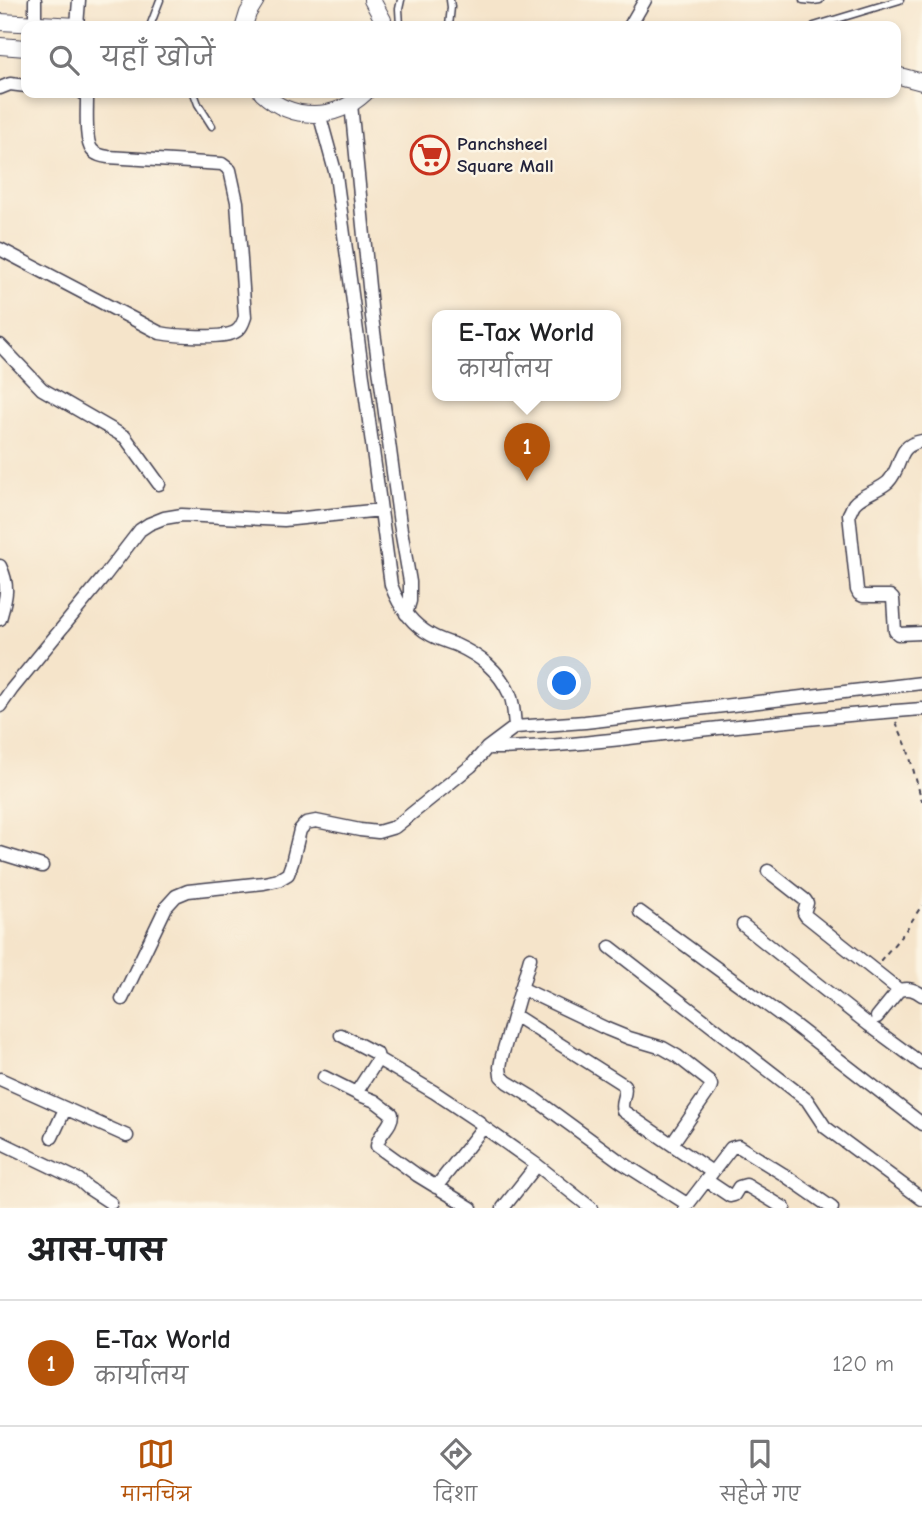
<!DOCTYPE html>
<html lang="hi">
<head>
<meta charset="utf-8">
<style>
  body { margin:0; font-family:"Comic Neue","Playpen Sans Deva",sans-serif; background:#f2f2f2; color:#202124 }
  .you { position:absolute; left:565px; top:684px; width:24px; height:24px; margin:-18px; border:5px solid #fff; border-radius:50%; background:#1a73e8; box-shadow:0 0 0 10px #1a73e833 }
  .badge { display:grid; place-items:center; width:46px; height:46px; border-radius:50%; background:#b45309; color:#fff; font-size:23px; font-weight:700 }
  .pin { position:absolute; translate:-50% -58px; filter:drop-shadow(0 2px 4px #0008) }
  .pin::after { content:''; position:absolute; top:37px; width:24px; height:21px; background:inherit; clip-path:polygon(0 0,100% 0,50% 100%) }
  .popup { position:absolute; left:432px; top:310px; width:189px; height:91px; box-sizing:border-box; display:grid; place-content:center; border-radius:14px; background:#fff; filter:drop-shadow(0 2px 5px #0005); font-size:23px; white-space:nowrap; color:#757577 }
  .popup b { font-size:26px; color:#202124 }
  .popup::after { content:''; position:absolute; left:50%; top:100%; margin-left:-14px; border:14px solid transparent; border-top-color:#fff }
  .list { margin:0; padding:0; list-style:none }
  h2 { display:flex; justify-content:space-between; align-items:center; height:91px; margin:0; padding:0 28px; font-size:30px }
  h2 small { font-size:23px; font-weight:400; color:#757577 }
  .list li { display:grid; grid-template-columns:46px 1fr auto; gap:21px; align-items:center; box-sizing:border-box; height:126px; padding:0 28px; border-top:2px solid #e0e0e0 }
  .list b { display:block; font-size:26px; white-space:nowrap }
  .list p { margin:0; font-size:23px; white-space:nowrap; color:#757577 }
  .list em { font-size:23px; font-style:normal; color:#757577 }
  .icon { flex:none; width:38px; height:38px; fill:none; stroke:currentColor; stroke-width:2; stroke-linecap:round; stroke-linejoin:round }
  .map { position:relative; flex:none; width:922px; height:1208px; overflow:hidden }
  .search { position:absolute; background:#fff; box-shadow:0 4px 10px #0003; left:21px; right:21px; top:21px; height:77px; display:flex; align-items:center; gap:18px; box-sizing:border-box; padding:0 24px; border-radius:14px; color:#757577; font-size:26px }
  .sheet { height:217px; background:#fff }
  nav { display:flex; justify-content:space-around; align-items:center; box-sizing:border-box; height:98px; border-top:2px solid #e0e0e0; background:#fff; font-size:19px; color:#757577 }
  nav a { display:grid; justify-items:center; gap:4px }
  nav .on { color:#b45309 }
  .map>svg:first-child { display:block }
</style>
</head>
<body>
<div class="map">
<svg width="922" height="1208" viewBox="0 0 922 1208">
  <rect width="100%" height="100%" fill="#fcf5e5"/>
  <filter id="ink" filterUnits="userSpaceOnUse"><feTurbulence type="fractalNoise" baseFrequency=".0143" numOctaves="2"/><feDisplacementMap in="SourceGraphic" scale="14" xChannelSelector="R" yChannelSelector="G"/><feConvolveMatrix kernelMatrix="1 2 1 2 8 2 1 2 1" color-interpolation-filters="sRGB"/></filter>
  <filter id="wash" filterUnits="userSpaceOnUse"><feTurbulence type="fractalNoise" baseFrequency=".00686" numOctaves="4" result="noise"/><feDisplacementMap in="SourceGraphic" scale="28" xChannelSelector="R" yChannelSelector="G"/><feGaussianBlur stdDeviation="1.57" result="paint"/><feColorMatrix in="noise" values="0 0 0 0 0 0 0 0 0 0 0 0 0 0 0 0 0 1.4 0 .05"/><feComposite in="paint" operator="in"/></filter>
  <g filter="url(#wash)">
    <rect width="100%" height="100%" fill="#f5e4ca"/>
  </g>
  <g filter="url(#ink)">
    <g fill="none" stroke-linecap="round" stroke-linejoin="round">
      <defs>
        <path id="service" d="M803,0L813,1L820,0
          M150,26L160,0
          M400,26L399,9L401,0
          M449,26L451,7L450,0
          M814,26L900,0
          M194,93L198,104L212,126"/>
        <path id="minor" d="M35,24V0
          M77,26L79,0
          M630,26L645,0
          M0,88L10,84L26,86
          M351,104L372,317L400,524L410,582V601L406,614
          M319,113L336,175L391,585C399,606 411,624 431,635C438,639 447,642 456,645C480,656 499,670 510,695C514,704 514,717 515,727
          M0,249L160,333C175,336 222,339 235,332C241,329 243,323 245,317L237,202L230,170L222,164L108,157C102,156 96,155 92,150C85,142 87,111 87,99L86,95L83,93
          M0,345L42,389L125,437L159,484
          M922,441C895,446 904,465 888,482C878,491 862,494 854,504C852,507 851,511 849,514L857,590L859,594L863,596H890L893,599L895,631L898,634L922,633
          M0,566C10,587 6,598 0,619
          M0,706L12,689L103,578L140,530L149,524L164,518L182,515L284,520L381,510
          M487,748C550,748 611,740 673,733C756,724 839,715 922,709
          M0,853L42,866
          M768,871L805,900L807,903L804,913L806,916L899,990
          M640,912L793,1024L922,1124
          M743,925L869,1025L922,1064
          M610,947L807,1100L825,1127L922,1199
          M530,958L502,1056L500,1067L501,1076L507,1082L535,1099L621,1162L687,1204
          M521,988L607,1029L629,1038L663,1048L677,1056L709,1081L711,1085L710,1089L672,1144
          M122,999L166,907L176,896L188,891L264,883L278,880L288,874L292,863L300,830L306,823L316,821L360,830L378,832L395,827L471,766L487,748L515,727L585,722L922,683
          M514,1015L624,1085C628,1094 619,1101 623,1111L712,1172
          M877,1017L899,990C909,988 914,989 922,995
          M341,1035L377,1054L378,1059L358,1090L360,1095L375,1101L392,1114C392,1127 378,1133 377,1146L417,1175L471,1208
          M378,1059L434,1092L479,1122L482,1126L481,1130L436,1187
          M324,1077L360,1095
          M0,1079L127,1136
          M482,1126L537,1165L591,1208
          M52,1137L65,1109
          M0,1142L79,1180L88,1188L111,1203
          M706,1180L730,1196L734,1195L739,1187L746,1185L784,1208
          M503,1208L537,1165
          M685,1208L731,1148L738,1146L783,1174L832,1208"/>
        <path id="tertiary" d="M372,0L383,20L384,26
          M0,22L78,26
          M244,26L248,13L256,0
          M0,46L26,48
          M896,75L922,82
          M262,93C292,121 335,121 365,93"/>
      </defs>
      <use href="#service" stroke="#423f50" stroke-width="9"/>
      <use href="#minor" stroke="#423f50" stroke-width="15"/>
      <use href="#tertiary" stroke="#423f50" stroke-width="18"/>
      <path stroke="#423f50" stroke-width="2" stroke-dasharray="5 5" stroke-linecap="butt" d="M896,722L907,747L922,801
        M880,961L904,933L922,905"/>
      <use href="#service" stroke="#fff" stroke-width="6"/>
      <use href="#minor" stroke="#fff" stroke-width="12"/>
      <use href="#tertiary" stroke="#fff" stroke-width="16"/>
    </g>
  </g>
  <defs>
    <symbol id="supermarket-ring" viewBox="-11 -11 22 22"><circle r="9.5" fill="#fcf5e5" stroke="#c8321e" stroke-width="1.5"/><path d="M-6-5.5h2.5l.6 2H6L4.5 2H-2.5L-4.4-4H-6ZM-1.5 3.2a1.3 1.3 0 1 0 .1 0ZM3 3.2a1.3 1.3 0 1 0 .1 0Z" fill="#c8321e"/></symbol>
  </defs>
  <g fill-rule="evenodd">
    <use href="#supermarket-ring" x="408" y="133" width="44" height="44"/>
  </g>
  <g text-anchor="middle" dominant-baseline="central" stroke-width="5" stroke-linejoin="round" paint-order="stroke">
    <g font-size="19" font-weight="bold" fill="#22223b" stroke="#fcf5e5" text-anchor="start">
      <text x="457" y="144">Panchsheel<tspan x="457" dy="22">Square Mall</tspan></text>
    </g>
  </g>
</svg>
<div class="you"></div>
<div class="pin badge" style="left:527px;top:481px">1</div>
<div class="popup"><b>E-Tax World</b>कार्यालय</div>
<div class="search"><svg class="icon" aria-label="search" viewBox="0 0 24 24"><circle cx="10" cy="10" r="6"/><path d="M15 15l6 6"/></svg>यहाँ खोजें</div>
</div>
<section class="sheet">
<h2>आस-पास<small></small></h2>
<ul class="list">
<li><span class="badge">1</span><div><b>E-Tax World</b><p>कार्यालय</p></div><em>120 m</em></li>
</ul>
</section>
<nav>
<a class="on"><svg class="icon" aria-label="map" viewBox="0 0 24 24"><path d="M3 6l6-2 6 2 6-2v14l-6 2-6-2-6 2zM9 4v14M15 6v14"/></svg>मानचित्र</a>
<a><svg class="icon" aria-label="directions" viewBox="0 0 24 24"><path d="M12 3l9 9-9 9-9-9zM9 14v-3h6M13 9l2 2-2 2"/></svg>दिशा</a>
<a><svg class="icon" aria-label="saved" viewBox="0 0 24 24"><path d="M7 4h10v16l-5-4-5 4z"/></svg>सहेजे गए</a>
</nav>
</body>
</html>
